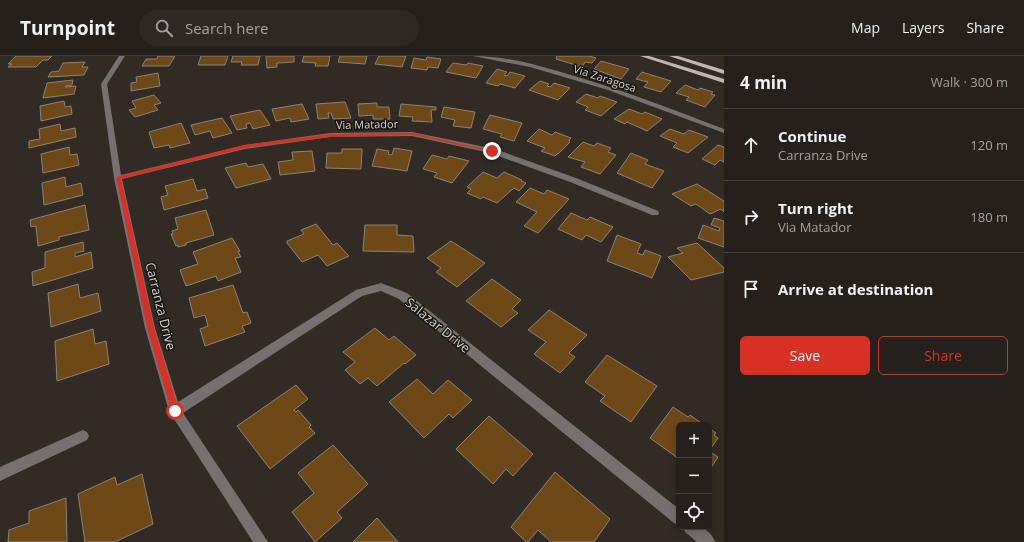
<!DOCTYPE html>
<html lang="en">
<head>
<meta charset="utf-8">
<style>
  body { margin:0; font-family:"Open Sans",sans-serif; background:#2d2824; color:#f1f3f6 }
  .controls { position:absolute; right:12px; bottom:12px; display:grid; overflow:hidden; border-radius:6px; box-shadow:0 2px 10px #0003 }
  .controls button { width:36px; height:36px; display:grid; place-items:center; padding:0; border:0; border-bottom:1px solid #423e3a; background:#25201b; color:#f1f3f6; font:20px sans-serif }
  .stop { position:absolute; width:12px; height:12px; margin:-9px; border:3px solid #d93025; border-radius:50%; background:#fff }
  .stop.end { background:#d93025; border-color:#fff; box-shadow:0 1px 4px #0008 }
  .list { margin:0; padding:0; list-style:none }
  h2 { display:flex; justify-content:space-between; align-items:center; height:52px; margin:0; padding:0 16px; font-size:17px }
  h2 small { font-size:13px; font-weight:400; color:#a3a3a3 }
  .list li { display:grid; grid-template-columns:26px 1fr auto; gap:12px; align-items:center; box-sizing:border-box; height:72px; padding:0 16px; border-top:1px solid #423e3a }
  .list b { display:block; font-size:15px; white-space:nowrap }
  .list p { margin:0; font-size:13px; white-space:nowrap; color:#a3a3a3 }
  .list em { font-size:13px; font-style:normal; color:#a3a3a3 }
  .actions { display:flex; gap:8px; padding:12px 16px }
  .actions a { flex:1; padding:9px 0; border:1px solid #d93025; border-radius:6px; text-align:center; font-size:14px; color:#d93025 }
  .actions .main { background:#d93025; color:#fff }
  .icon { flex:none; width:22px; height:22px; fill:none; stroke:currentColor; stroke-width:2; stroke-linecap:round; stroke-linejoin:round }
  .map { position:relative; flex:none; width:724px; height:486px; overflow:hidden }
  header { display:flex; align-items:center; gap:24px; box-sizing:border-box; height:56px; padding:0 20px; background:#25201b; border-bottom:1px solid #423e3a }
  header strong { font-size:19px }
  nav { display:flex; gap:22px; margin-inline-start:auto; font-size:14px }
  .search { width:280px; height:36px; background:#2d2824; display:flex; align-items:center; gap:10px; box-sizing:border-box; padding:0 14px; border-radius:22px; color:#a3a3a3; font-size:15px }
  main { display:flex }
  aside { flex:1; background:#25201b }
  .map>svg:first-child { display:block }
</style>
</head>
<body>
<header>
<strong>Turnpoint</strong>
<div class="search"><svg class="icon" aria-label="search" viewBox="0 0 24 24"><circle cx="10" cy="10" r="6"/><path d="M15 15l6 6"/></svg>Search here</div>
<nav><a>Map</a><a>Layers</a><a>Share</a></nav>
</header>
<main>
<div class="map">
<svg width="724" height="486" viewBox="0 0 724 486">
  <rect width="100%" height="100%" fill="#312b24"/>
  <path fill="#6e4918" stroke="#8a837b" d="M16,0H52L48,4H43L36,11H8L12,8H8Z
    M158,0H175L169,10H142L146,3H157Z
    M201,0H228L225,9H198Z
    M233,0H260L258,9H241L242,6H231Z
    M266,0H294V6L277,7V11L267,12Z
    M304,0H330L328,10H315L316,7L302,6Z
    M340,0H367L365,8L338,6Z
    M379,0H406L402,11L375,8Z
    M557,0H589L596,2L592,7L585,6L582,11L556,3Z
    M427,1L441,3L438,12L428,11L427,14L411,12L414,2L426,4Z
    M601,5L629,13L621,23L594,13Z
    M85,6L82,11H88L84,19L48,21L51,16L59,15L63,7Z
    M453,7L466,9L468,7L483,10L476,22L446,16Z
    M497,13L507,16L504,19L507,20L510,16L525,20L515,32L500,28L498,30L486,27Z
    M642,16L671,25L661,36L644,31L648,26L636,23Z
    M158,17L160,30L131,35V27L137,26L136,21Z
    M73,24L72,29L66,30L65,31L76,30L74,38L43,42L47,27Z
    M540,25L549,28L547,30L550,31L554,27L570,32L558,44L529,34Z
    M685,29L698,34L700,32L713,36L711,38L715,39L705,51L686,44L689,41L676,37Z
    M586,38L598,42L600,40L617,46L601,60L585,54L588,51L576,46Z
    M154,39L161,47L154,49L158,54L135,61L129,54L136,52L132,45Z
    M64,45L65,51L71,50L72,58L41,65L40,50Z
    M345,46L351,62L333,63L331,57H328L329,62L318,63L316,48Z
    M377,47V51H389L390,63H373V59L359,60L358,48Z
    M302,48L309,63L291,66L290,62L276,65L272,53Z
    M401,48L436,51V54H431L432,66L412,65L413,61L399,60Z
    M444,51L475,56L471,72L453,70L455,64L441,61Z
    M629,53L642,58L645,56L662,63L647,75L627,66L625,68L614,63Z
    M260,54L270,69L253,73L250,67L246,68L247,72L237,74L230,60Z
    M490,59L522,67L514,85L500,81L502,78L483,73Z
    M222,62L232,77L213,82L210,75L195,79L191,69Z
    M181,67L190,87L170,92L169,89L154,92L149,76Z
    M60,68L61,75L75,72L76,81L29,92V85L40,83L39,73Z
    M539,73L552,79L555,76L571,82L569,84L570,86L558,98H557L555,100L541,95L545,92L527,85Z
    M670,73L684,78L689,74L708,81L688,97L673,91L677,87L660,80Z
    M583,86L594,90L597,87L611,92L608,96L616,99L600,118L581,111L585,106L568,101Z
    M718,89L724,91V106L720,104L715,109L702,103Z
    M69,91L70,99L77,98L79,109L43,117L41,98Z
    M394,92L412,95L407,115L372,110L377,93L389,95L388,98L392,99Z
    M342,93H362L361,113L326,112L327,97H342Z
    M312,95L315,115L280,119L278,106L293,104L292,96Z
    M631,97L648,104L645,108L664,115L652,132L617,117Z
    M432,99L447,103L449,100L469,105L452,127L434,121L437,117L423,113Z
    M246,107L248,111L263,108L271,123L236,132L225,112Z
    M483,116L497,122L504,116L522,124L521,125L526,127L519,135L514,132L497,147L483,141L481,143L467,137L471,133L467,131Z
    M65,121L66,131L81,127L83,139L44,149L42,127Z
    M193,123L197,135L205,133L208,142L164,154L161,141L168,139L165,130Z
    M697,128L724,145V156L721,153L710,158L696,148L691,150L672,138Z
    M530,132L544,138L547,134L569,143L538,177L524,170L537,156L516,146Z
    M85,149L89,174L59,181V184L38,190L36,170L31,171L30,164Z
    M206,154L214,179L186,187V189L178,191V189L176,190L171,178H173L172,175L178,173L175,162Z
    M571,157L587,164L590,161L613,171L601,186L586,179L582,184L558,173Z
    M714,162L724,165V191L698,182L703,169L719,175L720,172L711,169Z
    M316,168L333,189L337,187L349,200L327,210L318,199L302,206L287,187V185L304,178L301,174Z
    M365,169H397V179L413,180L414,196L363,195Z
    M617,179L641,188L637,197L643,199L645,194L661,200L652,222L607,205Z
    M232,182L240,195L238,196L241,201L235,202L241,216L218,225L216,220L186,230L180,214L198,208L193,196Z
    M451,185L485,207L457,231L436,216L441,212L427,202Z
    M83,186L84,195L75,197V201L91,196L93,212L33,230L32,216L45,212V196Z
    M697,187L724,212V216L691,224L668,201L683,197L677,192Z
    M492,223L521,244L512,253L518,257L501,271L466,245Z
    M78,228L80,242L98,237L101,255L51,271L48,237Z
    M233,229L243,257L247,256L251,267L242,270L245,276L205,290L200,273L208,270L205,259L194,262L189,242Z
    M549,254L587,279L569,297L575,301L560,317L534,298L546,286L528,274Z
    M375,272L389,284L394,280L416,299L405,308L404,307L377,330L368,322L360,328L345,314L355,306L343,296Z
    M93,273L95,288L106,285L109,308L57,325L55,285Z
    M607,299L657,330L631,366L600,345L605,340L585,326Z
    M417,323L433,338L448,324L472,344L453,362L449,358L424,382L389,346Z
    M296,329L308,343L294,354L296,356L298,354L311,369L309,371L315,377L270,413L237,370Z
    M673,351L688,361L690,359L704,369H679V403L650,382Z
    M489,360L533,398L513,420L506,413L493,428L456,393Z
    M709,372L716,377L714,379L718,382L709,395L718,401L709,415Z
    M333,389L368,428L337,456L342,462L315,486L292,456L314,437L298,417Z
    M555,416L610,463L594,486H551L538,474L528,486H526L511,471Z
    M142,418L153,468L115,486H85L78,438L115,421L117,429Z
    M66,442L67,486H8L9,474L29,467V455Z
    M377,462L398,486H353Z"/>
  <g fill="none" stroke-linecap="round" stroke-linejoin="round">
    <path fill="#767170" fill-rule="evenodd" d="M119,0H125L107,28L121,119L245,89L330,77L412,76L495,93L576,122L658,155L659,157L658,159H652L570,126L490,97L412,80L330,81L245,93L122,123L155,272L178,346L356,234L381,227L407,237L679,453V469L674,467L399,243L381,235L362,240L183,357L268,486H253L169,355L145,272L114,122L101,28Z
      M473,0C508,0 541,10 574,20C625,35 674,54 724,73V77L608,34L530,11Z
      M83,374L87,376L89,380L87,384L0,425V411Z
      M683,471C697,471 709,470 715,486H697L685,476Z"/>
    <path fill="#c1b6b4" fill-rule="evenodd" d="M640,0H649L724,23V27Z
      M669,0H678L724,14V18Z"/>
  </g>
  <path fill="#d93025" d="M412,77L494,95L492,96L412,79L330,81L245,92L121,123L154,272L179,355L178,357H172L147,272L116,121L244,89L330,78Z"/>
  <g text-anchor="middle" dominant-baseline="central" stroke-width="3" stroke-linejoin="round" paint-order="stroke">
    <g font-size="11" fill="#d7d3ce" stroke="#161411">
      <text transform="translate(605 22) rotate(18)">Via Zaragosa</text>
      <text transform="translate(367 68) rotate(-1)">Via Matador</text>
    </g>
    <g font-size="13" fill="#d7d3ce" stroke="#161411">
      <text transform="translate(161 250) rotate(76)">Carranza Drive</text>
      <text transform="translate(438 269) rotate(39)">Salazar Drive</text>
    </g>
  </g>
</svg>
<div class="controls">
<button>+</button>
<button>−</button>
<button><svg class="icon" aria-label="locate" viewBox="0 0 24 24"><circle cx="12" cy="12" r="6"/><path d="M12 2v4M12 18v4M2 12h4M18 12h4"/></svg></button>
</div>
<div class="stop" style="left:175px;top:355px"></div>
<div class="stop end" style="left:492px;top:95px"></div>
</div>
<aside>
<h2>4 min<small>Walk · 300 m</small></h2>
<ul class="list">
<li><svg class="icon" aria-label="ahead" viewBox="0 0 24 24"><path d="M12 20V5M6 11l6-6 6 6"/></svg><div><b>Continue</b><p>Carranza Drive</p></div><em>120 m</em></li>
<li><svg class="icon" aria-label="right" viewBox="0 0 24 24"><path d="M7 20v-9h11M14 6l5 5-5 5"/></svg><div><b>Turn right</b><p>Via Matador</p></div><em>180 m</em></li>
<li><svg class="icon" aria-label="arrive" viewBox="0 0 24 24"><path d="M6 21V4h12l-3 4 3 4H6"/></svg><div><b>Arrive at destination</b></div></li>
</ul>
<div class="actions"><a class="main">Save</a><a>Share</a></div>
</aside>
</main>
</body>
</html>
